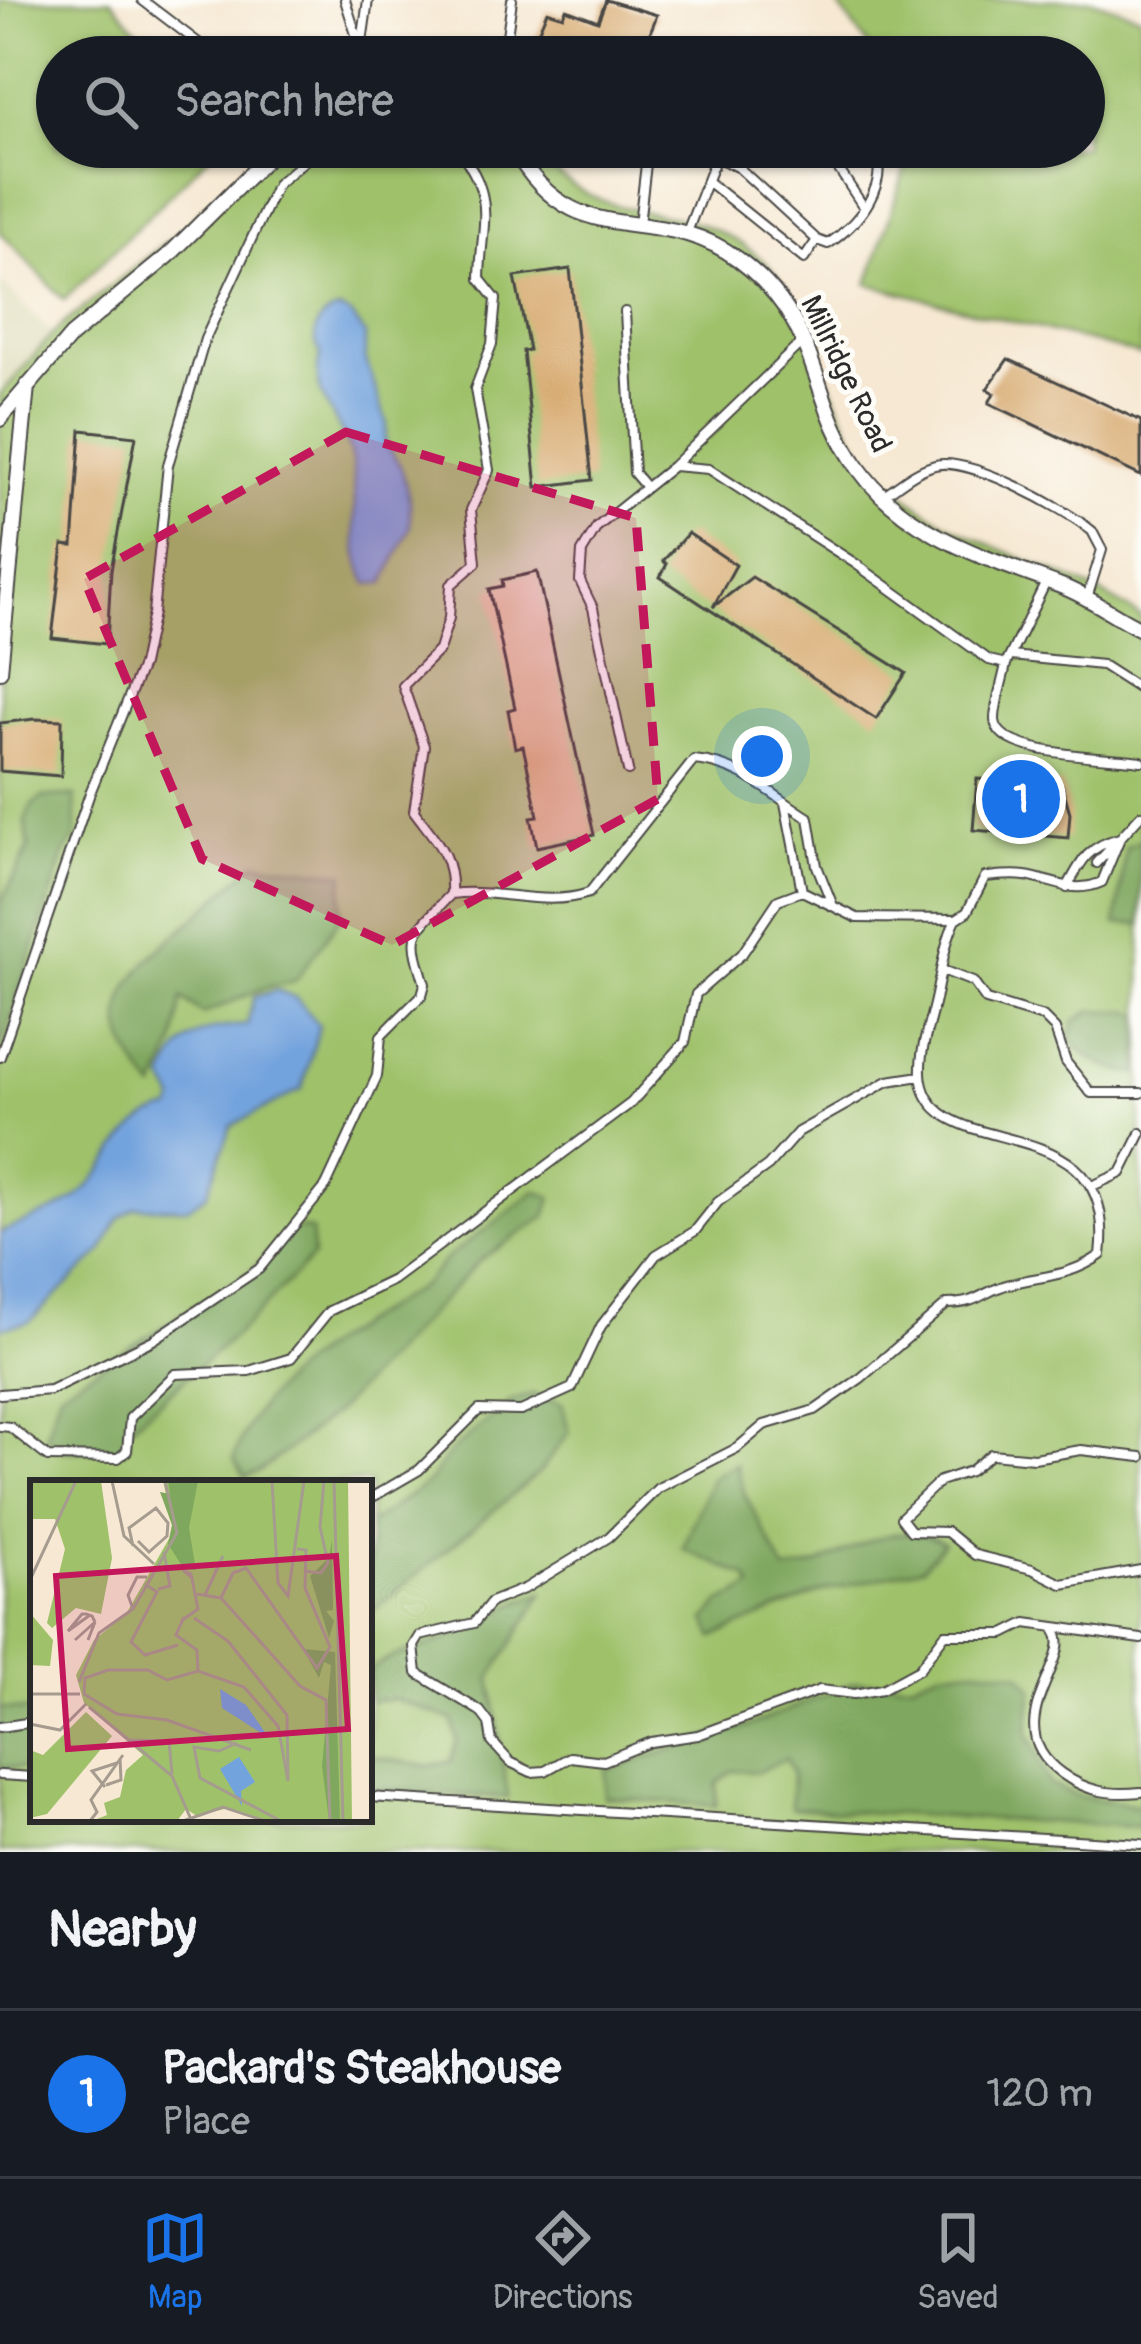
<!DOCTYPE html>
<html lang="en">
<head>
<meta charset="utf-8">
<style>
  body { margin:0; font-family:Pangolin,sans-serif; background:#20242c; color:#f1f3f6 }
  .you { position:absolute; left:762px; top:756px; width:42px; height:42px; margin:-30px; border:9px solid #fff; border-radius:50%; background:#1a73e8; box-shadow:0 0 0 18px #1a73e833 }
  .badge { display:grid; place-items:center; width:78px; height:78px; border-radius:50%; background:#1a73e8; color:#fff; font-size:39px; font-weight:700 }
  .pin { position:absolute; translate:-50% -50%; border:6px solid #fff; box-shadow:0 3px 12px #0006 }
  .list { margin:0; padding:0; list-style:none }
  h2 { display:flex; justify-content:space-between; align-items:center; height:156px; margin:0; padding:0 48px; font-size:51px }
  h2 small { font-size:39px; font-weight:400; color:#9ea1a6 }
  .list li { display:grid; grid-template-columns:78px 1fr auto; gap:36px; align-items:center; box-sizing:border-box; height:168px; padding:0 48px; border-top:3px solid #363941 }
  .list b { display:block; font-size:45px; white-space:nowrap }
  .list p { margin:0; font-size:39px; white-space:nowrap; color:#9ea1a6 }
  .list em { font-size:39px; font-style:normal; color:#9ea1a6 }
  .icon { flex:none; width:66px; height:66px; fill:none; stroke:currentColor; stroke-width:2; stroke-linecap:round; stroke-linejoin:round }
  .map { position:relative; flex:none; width:1141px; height:1852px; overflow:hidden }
  .search { position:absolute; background:#171b24; box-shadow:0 3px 9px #0004; left:36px; right:36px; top:36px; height:132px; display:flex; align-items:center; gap:30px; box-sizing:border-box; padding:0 42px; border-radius:66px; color:#9ea1a6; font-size:45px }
  .sheet { height:324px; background:#171b24 }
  nav { display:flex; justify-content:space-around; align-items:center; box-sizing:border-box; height:168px; border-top:3px solid #363941; background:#171b24; font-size:33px; color:#9ea1a6 }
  nav a { display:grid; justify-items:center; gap:6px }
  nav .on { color:#1a73e8 }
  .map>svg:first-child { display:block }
</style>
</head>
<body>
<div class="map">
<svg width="1141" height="1852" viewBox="0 0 1141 1852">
  <rect width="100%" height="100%" fill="#fdfcf7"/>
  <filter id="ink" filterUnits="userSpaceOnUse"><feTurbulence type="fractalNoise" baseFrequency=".00833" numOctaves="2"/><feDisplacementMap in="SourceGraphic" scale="24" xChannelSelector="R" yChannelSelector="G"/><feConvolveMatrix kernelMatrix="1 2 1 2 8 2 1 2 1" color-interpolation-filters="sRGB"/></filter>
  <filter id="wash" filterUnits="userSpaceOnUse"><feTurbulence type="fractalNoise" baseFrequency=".004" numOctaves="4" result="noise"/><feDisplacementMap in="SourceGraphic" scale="48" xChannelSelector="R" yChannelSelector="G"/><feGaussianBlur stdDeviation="2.7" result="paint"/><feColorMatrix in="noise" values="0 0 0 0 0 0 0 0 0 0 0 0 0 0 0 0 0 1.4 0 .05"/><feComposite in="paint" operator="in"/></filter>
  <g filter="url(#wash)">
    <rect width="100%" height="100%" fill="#f6e8d2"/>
    <path fill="#dfddbb" d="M0,281L64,346L0,411Z"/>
    <path fill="#9fc16a" stroke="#65764a" stroke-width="3" fill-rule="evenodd" d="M0,0H111L161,57H57V147H218L64,300L0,232Z
      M834,0H1092L1141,16V355L868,284L912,147H1084V57H877Z
      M264,147H531C605,238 672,190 754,253C825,307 821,410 879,472C951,548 1058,560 1141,617V1852H0V395L58,328L182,230ZM33,1483H369V1819H33Z"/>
    <path fill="#7fa75e" stroke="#556944" stroke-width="3" d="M75,796L76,837L65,852L0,1051V904L29,848L25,821L31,806L43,797Z
      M1141,840V924H1116L1126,847Z
      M255,863L344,873L340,918L295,981L264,988L203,1014L182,998L175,1043L155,1090C94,1016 119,982 185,927C209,906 232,884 255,863Z
      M1091,1011H1130L1141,1016L1139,1074C1110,1070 1089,1062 1070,1039L1074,1022Z
      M535,1191L552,1197L546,1217L481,1259L336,1412L259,1472L245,1477L234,1459C258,1375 352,1330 421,1286C431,1279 437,1268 446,1259C475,1235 507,1216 535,1191Z
      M294,1228L311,1230L313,1256L244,1327L128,1429V1446L120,1451H64L46,1435L60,1391L249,1273Z
      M532,1394L562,1404L569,1432L539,1473L369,1614V1524L428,1483L450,1452L510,1402Z
      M736,1464L745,1495L785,1571C845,1567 880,1512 944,1542L923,1567L823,1591L713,1637L706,1620L720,1603L752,1587L747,1577L683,1549L712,1477Z
      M543,1593L491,1678L508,1798L369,1789V1756L430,1766L451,1761L457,1740L453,1720L394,1699L369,1701V1671C393,1653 412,1652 439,1642C476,1629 504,1603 543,1593Z
      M977,1668L1020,1673L1033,1689L1028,1731L1049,1784L1078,1796L1141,1806V1827L791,1808L792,1774L786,1758L758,1772L731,1771L717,1783L716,1806L605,1797L606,1770L760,1722L855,1682H912L942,1670Z
      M0,1708L33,1711V1769L0,1767Z"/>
    <path fill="#73a3dd" stroke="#4f6784" stroke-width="3" d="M340,310L351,315L365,334V357L387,424L385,442L401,467L410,502V528L384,583L368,584C347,544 360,499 351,456C342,417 307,396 321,353C309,336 317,313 340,310Z
      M277,990L296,998L319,1026L302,1089L231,1126L207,1194L187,1208L136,1207L119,1218L103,1250L29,1322L0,1328V1233C22,1222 49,1215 70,1202C112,1176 119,1118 172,1109L175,1100L164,1080C179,1035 203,1028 247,1025L254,997Z"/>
    <g id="blocks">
      <path fill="#d8ac73" d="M606,0L657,15L646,43L679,57H551L531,49L547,11L563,16L566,9L598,21Z
        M570,269L592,480L537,487L523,351L529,350L515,277Z
        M1008,359L1141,421V476L989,403L994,393L987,389Z
        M81,430L136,436L111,570L107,644L52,638L63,545L73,546Z
        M688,533L736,565L713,607L752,577L906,673L876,719L660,577L667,564L663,561Z
        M537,572L594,835L537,847L531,817L538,816L523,746L515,748L508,710L515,708L489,589L503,586L502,580Z
        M35,719L62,720L61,776L0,771V723Z
        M977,779L1062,785L1070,813L1068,838L973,830Z"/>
    </g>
  </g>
  <g filter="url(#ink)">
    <use href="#blocks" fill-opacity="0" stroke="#494744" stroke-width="3"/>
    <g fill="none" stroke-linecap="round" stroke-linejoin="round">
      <defs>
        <path id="service" d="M142,0L217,57
          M345,0L360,47
          M360,57L368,0
          M504,57L512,0
          M773,57L806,43L815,57
          M824,147L863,206
          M707,181L804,259L817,240L739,168L716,157L719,147
          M639,224L648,147
          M687,232L716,157L692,147
          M817,240L828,244C856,226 894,182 872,147
          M625,312L634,473L645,486
          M673,466L804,340
          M884,495C900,484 916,470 935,465C969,456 1064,508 1092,531L1102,550L1087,598
          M1011,656L1102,665L1141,690
          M1006,664C1003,681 995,703 995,720C997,757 1110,756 1141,761
          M628,771L593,608L580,581L582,552L597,527L673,466L709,469L856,564L989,660L1006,664L1046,582
          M785,803L802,891L857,918L956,919L967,912L985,877C998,876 1012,874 1025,876C1053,880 1073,895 1102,882L1120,838C1088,846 1081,861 1067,888
          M1097,863L1141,815
          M451,894C498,888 544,908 589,893L694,760C741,764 771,794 809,818L817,866L833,906
          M956,919C942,948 941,978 933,1008C928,1028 920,1052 921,1073C925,1171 1120,1097 1101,1255C1069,1277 1045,1275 1010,1284C982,1291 979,1304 947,1304L861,1378L815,1410L764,1425L737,1448L658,1488L609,1537L526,1588L491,1602L474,1623L420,1636L414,1646L417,1673L480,1711L489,1723L492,1742L510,1762L531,1772L545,1771L570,1757L604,1761L651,1742L698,1735L820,1690L854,1694L882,1689L919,1669L945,1634H1004L1026,1623L1141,1639
          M942,970L973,982L986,1000L1043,1017L1055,1029L1066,1062L1091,1093H1141
          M0,1057L90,793L142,665L153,613L168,465L205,339L277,184L321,147
          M1092,1186L1121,1173L1141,1133
          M0,1394L50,1390L153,1340L259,1269L326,1186L377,1076L381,1036L422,995L425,984C408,929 412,936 451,894C453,855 436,841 414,811L424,746L403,686L439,650L449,618L451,585L476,563L471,510L489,470L475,389L492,344L496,299L480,279C481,220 498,200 457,147
          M0,1426L10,1427L48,1457L118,1458L127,1451L130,1418L175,1374L249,1371L291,1358L329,1311L393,1280L631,1103L685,1042L696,994L742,954L778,900L802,891
          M1141,1457L1081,1450L1034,1458L991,1454L970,1471L940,1481L901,1518L911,1531L947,1532L975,1555L1032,1569L1062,1584L1141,1570
          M369,1499L419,1470L479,1410L521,1411L572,1388L601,1326L656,1255L695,1231L718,1202L768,1166L798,1132L888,1081L921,1076
          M1055,1631C1076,1659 994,1725 1061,1773C1087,1792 1110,1795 1141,1792
          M0,1727L33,1722
          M0,1775L33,1777
          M369,1797L1141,1844"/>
        <path id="minor" d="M513,147C575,260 655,197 738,259C825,324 806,397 859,469C908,537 988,558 1061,586C1090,597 1114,616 1141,629
          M0,419L71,336L168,256L278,147
          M0,671L27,386"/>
      </defs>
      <use href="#service" stroke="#494744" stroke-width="12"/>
      <use href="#minor" stroke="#494744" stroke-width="18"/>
      <use href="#service" stroke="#fff" stroke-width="8"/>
      <use href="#minor" stroke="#fff" stroke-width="14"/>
    </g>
  </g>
  <path fill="#c2185b" fill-opacity="0.2" stroke="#c2185b" stroke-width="9" stroke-dasharray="24 15" stroke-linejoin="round" d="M346,432L636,518L658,799L392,945L202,859L84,579Z"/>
  <g text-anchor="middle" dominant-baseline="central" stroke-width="10" stroke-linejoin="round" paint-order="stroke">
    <g font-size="30" fill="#2b2b2b" stroke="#fdfcf7">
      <text transform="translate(846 374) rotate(64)">Millridge Road</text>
    </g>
  </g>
  <g transform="translate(30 1480)">
    <rect width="342" height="342" fill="#f6e8d2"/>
    <path d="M0,1H71L82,78L71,134L46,128L22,148L17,143L35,69L25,39H0ZM133,1H318L322,341H232L198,328L167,336L156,329L147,341H62L77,335L74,323L90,317L96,290L113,275L54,223L46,195L64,160L96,134L144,50ZM0,133L23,160L20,186L0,185ZM56,232L82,256L17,334L0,338V270L13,275Z" fill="#9fc16a"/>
    <path d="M138,1H168L159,48L166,90L154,89L138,64L142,45L130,12L140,14ZM302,60L303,130L296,131L304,141L299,158L280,96L299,78ZM273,169L305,172L310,341H299L292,286L301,185L294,182L289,198Z" fill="#7fa75e"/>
    <path d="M190,209L216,225L239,258L192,228ZM209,277L225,302L211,311L212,326L190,289Z" fill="#73a3dd"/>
    <path fill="none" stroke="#a59c8f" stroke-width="3" d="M82,1L94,56L124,84M242,1L248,103L258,116L274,1M304,1L313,341M103,66L99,48L126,28L138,43L137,56L119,72L108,61M274,91L291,93L298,83L290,47L294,1M0,100L46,1M115,104L127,112L101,162L115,175L148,165M128,109L140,106L134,72M167,114L191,118L203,93L216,88L287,188L300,167L275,108L276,70L267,69M175,115L193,76M191,118L270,206L296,220L300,341M103,129L98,115L107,97H117M60,135L38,151L52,134H56L62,136L65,142M154,137L146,155L167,170L168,191M164,138L198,161L257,235L258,301L248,246L214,207L168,191L137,200L118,190H78L55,198L54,214L87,234L137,240L221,270M151,141L168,129L161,94L153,90L161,97M45,160L65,142L58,160M49,202L69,153L103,129L147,53L135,1M0,214H50M59,227L142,296L160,337M0,244L30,250L56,224M97,260L139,261L142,294M207,263L189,271L164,267L170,298L251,341M76,305L91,300L90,278M75,307L62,291L87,283M60,341L67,332L61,320L93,275M153,341L193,327L235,341"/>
    <path fill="#c2185b" fill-opacity="0.15" stroke="#c2185b" stroke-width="6" d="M306,76L318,249L38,269L26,96Z"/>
    <rect width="342" height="342" fill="none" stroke="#2b2b2b" stroke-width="6"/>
  </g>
</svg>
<div class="you"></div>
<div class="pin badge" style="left:1021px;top:799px">1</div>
<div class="search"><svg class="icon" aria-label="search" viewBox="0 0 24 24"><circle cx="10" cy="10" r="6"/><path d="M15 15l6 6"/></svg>Search here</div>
</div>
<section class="sheet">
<h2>Nearby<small></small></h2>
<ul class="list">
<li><span class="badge">1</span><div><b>Packard's Steakhouse</b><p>Place</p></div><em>120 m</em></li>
</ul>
</section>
<nav>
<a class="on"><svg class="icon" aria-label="map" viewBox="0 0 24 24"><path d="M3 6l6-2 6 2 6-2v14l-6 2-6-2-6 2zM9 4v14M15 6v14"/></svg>Map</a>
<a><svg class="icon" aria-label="directions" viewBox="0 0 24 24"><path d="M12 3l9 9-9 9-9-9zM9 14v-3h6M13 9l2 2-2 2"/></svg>Directions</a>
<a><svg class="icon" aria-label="saved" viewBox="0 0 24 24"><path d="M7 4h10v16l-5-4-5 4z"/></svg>Saved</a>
</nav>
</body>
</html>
